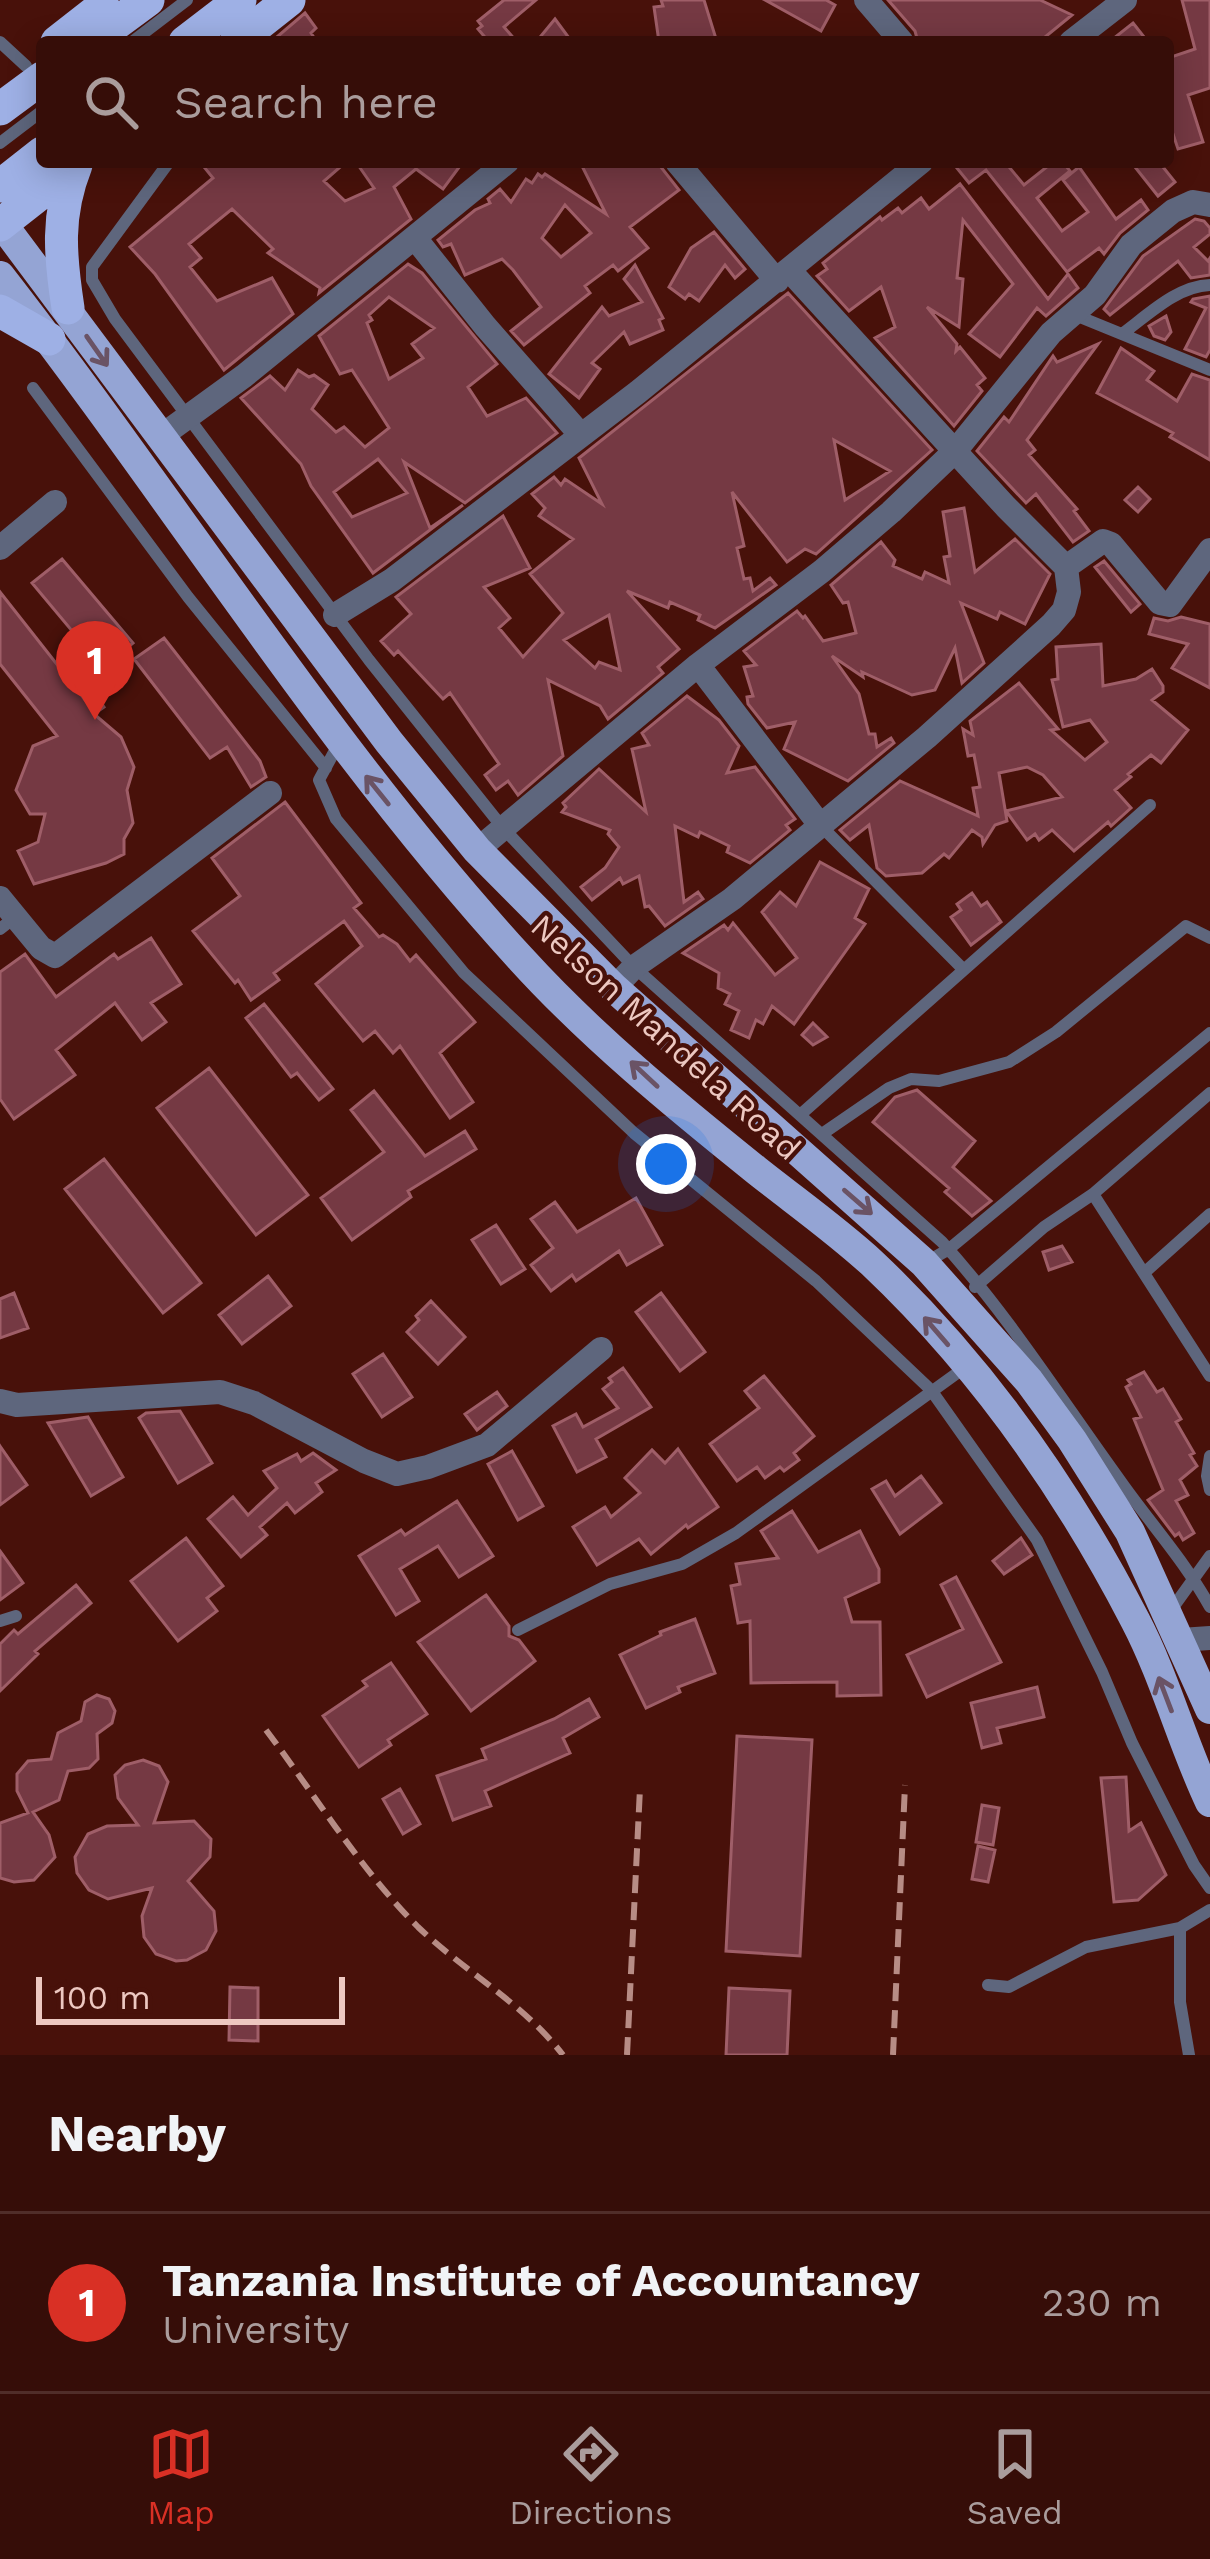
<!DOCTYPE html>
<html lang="en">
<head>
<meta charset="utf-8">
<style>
  body { margin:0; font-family:"Work Sans",sans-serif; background:#3d1612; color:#f1f3f6 }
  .scale { position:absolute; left:36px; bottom:30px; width:309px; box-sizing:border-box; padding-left:12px; border:6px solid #edc8c1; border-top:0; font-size:33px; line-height:42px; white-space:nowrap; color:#edc8c1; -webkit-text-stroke:9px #48110a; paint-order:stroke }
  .you { position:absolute; left:666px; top:1164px; width:42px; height:42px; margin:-30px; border:9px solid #fff; border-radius:50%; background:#1a73e8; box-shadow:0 0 0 18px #1a73e833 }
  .badge { display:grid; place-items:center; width:78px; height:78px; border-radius:50%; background:#d93025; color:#fff; font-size:39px; font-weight:700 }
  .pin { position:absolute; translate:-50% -99px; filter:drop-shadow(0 3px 6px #0008) }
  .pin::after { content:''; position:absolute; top:63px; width:42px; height:36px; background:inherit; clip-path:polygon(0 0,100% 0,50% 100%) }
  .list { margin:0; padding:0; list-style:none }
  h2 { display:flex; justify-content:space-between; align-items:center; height:156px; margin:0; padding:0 48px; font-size:51px }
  h2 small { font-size:39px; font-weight:400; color:#aa9c9c }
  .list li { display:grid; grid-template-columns:78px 1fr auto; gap:36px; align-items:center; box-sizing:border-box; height:180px; padding:0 48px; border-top:3px solid #502d29 }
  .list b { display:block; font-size:45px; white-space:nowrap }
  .list p { margin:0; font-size:39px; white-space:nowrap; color:#aa9c9c }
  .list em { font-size:39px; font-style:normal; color:#aa9c9c }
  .icon { flex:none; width:66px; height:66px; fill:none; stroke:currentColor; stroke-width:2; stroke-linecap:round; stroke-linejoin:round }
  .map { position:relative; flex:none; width:1210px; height:2055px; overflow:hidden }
  .search { position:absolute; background:#360d08; box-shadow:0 6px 30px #0003; left:36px; right:36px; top:36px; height:132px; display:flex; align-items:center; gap:30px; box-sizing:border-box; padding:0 42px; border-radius:12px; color:#aa9c9c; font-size:45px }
  .sheet { height:336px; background:#360d08 }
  nav { display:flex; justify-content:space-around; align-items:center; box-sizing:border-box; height:168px; border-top:3px solid #502d29; background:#360d08; font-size:33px; color:#aa9c9c }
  nav a { display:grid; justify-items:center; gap:6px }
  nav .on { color:#d93025 }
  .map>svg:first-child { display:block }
</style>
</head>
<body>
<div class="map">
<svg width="1210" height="2055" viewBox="0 0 1210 2055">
  <rect width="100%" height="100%" fill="#48110a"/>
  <path fill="#753943" stroke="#9f5e68" stroke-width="3" fill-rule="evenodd" d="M504,0H536L504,27L517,42H489L478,29L482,26L478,21Z
    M661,0H704L717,42H659L654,7L663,6Z
    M765,0H826L835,5L821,31Z
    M888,0H1040L1072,15L1039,42H918L915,31Z
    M1182,0H1210V88L1188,95L1203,142L1178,149L1168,119V58L1195,49Z
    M305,13L316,28L311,33L317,42H271Z
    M555,19L572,42H536Z
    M1133,23L1148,42H1109Z
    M200,162H346L324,181L345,201L374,188L356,162H463L443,189L416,169L394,187L411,219L319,293L320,288L268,253L273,249L232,209L189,244L201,258L190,267L217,301L272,278L293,314L224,370L155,274L130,247L213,178Z
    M580,162H657L679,190L630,227L648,248L618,271L613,265L585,286L590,293L524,345L511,331L541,307L513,270L502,259L465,275L451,244L443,247L438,240L475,210L490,203L488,199L500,189L511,202L526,179L532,183L538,174L542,177L545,174L606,214ZM565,205L591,233L561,257L542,238Z
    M952,162H1005L1024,185L1053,162H1063L1070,171L1037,198L1062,231L1088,212L1063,180L1079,167L1116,219L1141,200L1148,210L1120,233L1104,254L1099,248L1067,272L986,170L969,183Z
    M1131,162H1159L1175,182L1158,196Z
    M960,184L1048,299L1068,274L1078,288L1046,316L1037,308L1000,357L969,334L1013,284L963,220L957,278L963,279L959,327L927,307L957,344L956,351L960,347L985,378L977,385L982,391L954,426L875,338L895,327L881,287L849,311L817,276L827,269L823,263L880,217L882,220L898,208L902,213L921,198L929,209Z
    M1195,219L1204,221L1210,228V234L1194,247L1208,261L1210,258V275L1191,278L1178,261L1110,315L1104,309L1143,256Z
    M714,232L745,269L735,278L725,265L699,301L689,294L685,299L669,287L691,248Z
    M408,264L422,273L497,364L468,387L487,416L526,398L557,433L465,503L404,462L430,528L463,505L373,573L311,486L301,464L241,398L270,376L285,390L298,370L309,377L314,375L328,385L312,409L336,432L344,427L365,447L389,428L352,370L340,374L319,336ZM389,297L434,328L412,344L423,358L389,379L367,323L372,320L369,315ZM378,459L407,493L352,517L334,492Z
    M635,265L663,318L659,320L663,330L630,344L624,332L592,363L600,369L579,398L549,374L602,307L609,316L642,302L624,279Z
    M788,293L932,450L816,554L805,549L787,562L732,492L744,546L737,548L744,579L750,578L753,591L770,578L776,585L715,628L698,620L700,615L670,602L668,608L627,591L679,649L658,667L663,673L608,719L600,706L548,680L563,756L518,795L508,781L496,790L485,775L499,764L450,693L443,699L398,651L394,655L381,641L411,614L396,597L503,516L530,568L484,587L510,618L499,628L523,657L563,613L530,574L573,539L539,516L545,508L532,494L554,477L561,485L565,479L602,504L579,458ZM834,440L890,471L845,500ZM609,615L620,670L599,662L595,668L564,640Z
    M1210,296V350L1206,357L1185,349L1206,308L1191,302L1193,299Z
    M1166,316L1171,332L1165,340L1154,336L1149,326Z
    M1098,344L1027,440L1035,450L1029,455L1077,509L1074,511L1089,531L1073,542L1036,494L1026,503L977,451L1004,417L1009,422L1053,356L1057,362Z
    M1121,348L1154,371L1147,380L1177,401L1192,374L1210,380V460L1170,437L1173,433L1097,393Z
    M1138,487L1150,499L1138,512L1125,500Z
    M964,508L975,572L1015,539L1050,574L1025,624L1000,612L997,619L961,603L984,663L962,683L955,648L935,690L912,695L862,672L863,677L832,656L859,694L869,734H875L877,747L891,738L894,743L848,781L784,749L795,722L767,728L748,704L747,697L753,696L744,667L756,665L744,651L797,611L803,618L805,616L823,641L856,633L848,602L843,603L831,585L881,542L895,560L893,566L922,579L925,572L949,583L944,557L950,556L943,512Z
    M62,559L133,643L103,668L32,583Z
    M1104,561L1140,604L1131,612L1095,567Z
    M0,592L85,700L96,694L104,707L94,714L121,737L134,767L127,790L133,823L124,839V854L106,863L34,884L18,851L38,842L45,814H30L16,790L33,746L57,736L0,664Z
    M1181,617L1210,624V688L1172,668L1188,644L1149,634L1154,618L1168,621Z
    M164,638L260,761L266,777L251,787L227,747L210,758L134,659Z
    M1101,644L1103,686L1136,679L1152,669L1163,686V692L1152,700L1188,730L1161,763L1151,755L1128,774L1131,777L1115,790L1131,808L1111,826L1108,822L1074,851L1052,830L1039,840L1035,834L1027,840L1006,811L1062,797L1043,775L1027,767L999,773L1007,821L995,825L983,844L982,837L972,830L949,858L944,854L922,873L886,876L877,868L869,825L850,840L840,830L900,781L978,816L973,788L980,787L974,755L968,756L963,729L973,735L970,721L1019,683L1058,729L1051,730L1085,760L1107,742L1090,720L1063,727L1052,680L1058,679L1056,647Z
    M687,696L719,720L739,746L727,773L755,767L795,819L786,825L790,830L750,863L727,852L729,846L700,832L698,837L675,826L684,902L698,892L703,899L665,926L649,906L645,907L639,876L623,884L620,878L592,900L581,887L605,868L619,847L608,834L610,830L562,812L566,807L563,803L599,769L646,812L632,749L649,745L642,733Z
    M285,802L361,903L354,908L379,937L383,935L397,944L410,961L416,955L475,1022L440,1053L473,1102L450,1118L400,1046L393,1053L375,1031L363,1041L316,984L362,946L344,921L274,973L279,980L251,1000L238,980L235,983L193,931L240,896L212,858Z
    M820,862L869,889L855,918L865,924L794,1024L772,1006L763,1024L756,1020L749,1038L731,1030L739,1011L725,1004L730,994L718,988L719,973L683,953L724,925L728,930L733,923L775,975L797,958L762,912L780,892L796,906Z
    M972,893L981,906L987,902L1001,922L971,945L951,917L961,910L957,904Z
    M151,938L181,984L151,1003L166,1022L142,1040L115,1003L56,1050L75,1075L14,1119L0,1099V972L25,954L56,997L114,954L118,959Z
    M264,1004L333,1089L319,1100L297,1073L291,1077L246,1018Z
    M813,1023L827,1037L813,1045L802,1035Z
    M209,1068L308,1195L256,1235L157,1108Z
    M917,1090L975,1141L953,1167L991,1201L972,1216L945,1192L949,1188L873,1122L895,1097Z
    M374,1091L425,1156L465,1131L476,1149L408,1191L411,1197L352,1240L321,1198L384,1152L351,1110Z
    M104,1159L201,1283L163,1313L65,1189Z
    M636,1198L662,1245L627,1265L619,1251L576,1281L572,1275L551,1291L531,1265L553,1248L531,1219L555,1202L577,1232Z
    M496,1225L525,1269L501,1284L472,1240Z
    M1062,1246L1072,1262L1049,1270L1043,1252Z
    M268,1276L291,1306L242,1344L219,1315Z
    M14,1293L28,1328L0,1338V1299Z
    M661,1293L705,1352L680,1371L636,1312Z
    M431,1301L465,1337L438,1364L407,1332L419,1320L416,1316Z
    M383,1354L412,1397L382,1417L353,1374Z
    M623,1368L651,1407L596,1439L606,1457L577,1472L553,1426L576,1414L583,1427L618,1408L603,1389L612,1382L609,1378Z
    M1144,1372L1157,1392L1163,1389L1181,1419L1176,1422L1194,1453L1190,1455L1197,1466L1180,1480L1188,1495L1176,1501L1194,1533L1183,1540L1179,1533L1175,1536L1148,1500L1163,1490L1134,1419L1141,1417L1126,1387L1131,1384L1128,1380Z
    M764,1376L814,1436L794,1453L799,1460L784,1471L780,1467L765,1478L757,1467L737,1481L710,1444L759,1408L745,1391Z
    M497,1392L507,1406L477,1430L465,1414Z
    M180,1411L212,1463L178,1483L139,1418L146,1413Z
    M88,1417L123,1477L91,1496L48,1423Z
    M0,1446L27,1485L0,1505Z
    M678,1449L718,1507L688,1528L686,1525L651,1554L639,1539L597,1565L573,1527L605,1507L611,1517L640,1493L625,1478L652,1450L665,1463Z
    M512,1451L543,1506L518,1520L488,1464Z
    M313,1453L336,1470L316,1483L322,1492L295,1513L287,1503L260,1527L267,1535L241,1557L208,1519L233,1497L248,1515L277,1488L264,1471L297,1454L301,1461Z
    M921,1476L941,1503L900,1534L872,1489L886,1481L895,1496Z
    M457,1501L493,1556L459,1577L438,1546L400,1569L419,1601L396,1615L359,1556L401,1530L405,1535Z
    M792,1511L818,1552L860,1531L879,1569V1582L845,1598L852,1622H880L881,1695L837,1696V1682L751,1683L750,1621L738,1623L731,1586L740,1584L736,1564L778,1558L761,1531Z
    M186,1538L223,1586L207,1598L217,1611L178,1641L131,1581Z
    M1021,1538L1032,1555L1004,1574L993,1561Z
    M0,1551L23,1583L0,1600Z
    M956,1577L1001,1662L927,1697L907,1655L963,1629L941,1585Z
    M76,1585L91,1603L35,1651L38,1654L0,1691V1644L14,1630L18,1634Z
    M486,1595L509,1626V1636L519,1640L535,1661L471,1711L418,1642Z
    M695,1619L715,1673L678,1687L680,1692L646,1708L620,1655L661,1635L660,1632Z
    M391,1663L427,1714L388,1740L391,1745L359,1767L323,1716L367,1686L363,1681Z
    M1037,1687L1044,1717L997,1728L1001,1743L982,1748L971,1703Z
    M97,1695L109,1699L115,1711L112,1723L97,1734L98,1759L89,1768L68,1771L59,1800L33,1812L49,1835L55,1857L34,1880L14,1882L0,1878V1823L28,1813L17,1791V1774L28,1761L51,1759L58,1733L81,1721L85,1702Z
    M589,1699L599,1717L563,1738L570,1753L485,1791L491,1806L453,1820L437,1776L486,1759L482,1749L554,1719Z
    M737,1736L812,1740L800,1956L726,1951Z
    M143,1760L159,1766L168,1782L154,1823L194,1821L211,1839L210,1857L188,1881L214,1911L216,1931L206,1950L187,1960L176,1961L156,1954L144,1937L142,1916L152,1888L108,1899L89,1890L77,1873L75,1857L88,1834L107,1826L138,1825L118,1798L115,1775L125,1765Z
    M1126,1777L1129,1831L1141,1823L1166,1875L1138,1900L1114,1902L1101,1778Z
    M400,1789L420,1824L403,1834L383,1799Z
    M982,1805L999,1808L993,1845L976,1842Z
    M978,1846L995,1850L988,1882L972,1879Z
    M230,1987L258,1988V2041L229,2040Z
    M729,1988L790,1991L787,2055H726Z"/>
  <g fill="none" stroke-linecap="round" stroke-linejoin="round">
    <path stroke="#5e667d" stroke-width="12" d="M0,42L26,66
      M132,42L187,0
      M0,143L42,111
      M169,162L92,267V280L115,319L369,660L503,828L634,967L942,1242C1008,1315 1061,1399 1119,1479C1149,1522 1185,1561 1210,1607
      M1075,315L1210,370
      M1122,334C1148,315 1177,286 1210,285
      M33,388L188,597L326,768
      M339,743L319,780L336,819L464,973L634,1133L816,1281L931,1390L1037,1540L1102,1672L1132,1743L1194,1865L1210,1888
      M820,825L962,968
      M0,929L14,918
      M800,1115L1150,805
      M822,1134L889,1088L911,1079L939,1081L1009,1062L1056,1032L1186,926L1210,938
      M1093,1194L1210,1376
      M925,1263L949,1249L1210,1033
      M1144,1273L1210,1214
      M975,1287L1044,1227L1093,1194L1210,1093
      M1210,1456L1207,1476L1210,1490
      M1169,1613L1210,1556
      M0,1621L16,1616
      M518,1630L610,1584L682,1564L736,1533L967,1366
      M1180,1928V2002L1189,2055
      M988,1985L1009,1987L1086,1947L1180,1928L1210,1910"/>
    <path stroke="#5e667d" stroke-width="24" d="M866,0L902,42
      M1071,42L1125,0
      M677,162L777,281
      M415,238L485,326L580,434
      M160,437L244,376L507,162
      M0,548L55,502
      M1066,567L1103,541L1111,544L1160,603L1170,605L1210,550
      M335,615L392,580L638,392L921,162
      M698,665L820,825
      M477,850L698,665L822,571L891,512L956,450L1051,333L1095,295L1131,245L1173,211L1193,202L1210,205
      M0,898L41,948L55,956L270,793
      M614,988L634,967L732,899L927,737L1051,625L1064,610L1069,592L1066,567L1006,507L790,271
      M0,1401L17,1405L220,1392L254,1403L364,1461L397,1474L428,1467L487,1445L601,1349
      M1181,1640L1210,1638"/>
    <path stroke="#94a4d4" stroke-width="30" d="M0,221L389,742L477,850L614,988L924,1263L1029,1381L1072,1440L1130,1532L1210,1709
      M0,276C176,502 327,747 521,959C591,1036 675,1105 756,1170C795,1201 836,1230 872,1263C979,1364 1067,1489 1135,1620C1165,1677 1182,1743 1210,1802"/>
    <path stroke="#9eb0e5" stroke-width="33" d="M57,42L103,6
      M91,42L148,0
      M185,42L240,0
      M236,42L289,0
      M0,109L42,78
      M0,186L42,153
      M0,225L74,167
      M68,308C60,256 56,215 76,165
      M0,311L49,339"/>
    <path stroke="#b78c85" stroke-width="6" stroke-dasharray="18 9" stroke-linecap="butt" d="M266,1730C315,1795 360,1869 418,1927C465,1972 523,2003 563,2055
      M627,2055L640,1788
      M893,2055L905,1785"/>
  </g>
  <defs><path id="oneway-shaft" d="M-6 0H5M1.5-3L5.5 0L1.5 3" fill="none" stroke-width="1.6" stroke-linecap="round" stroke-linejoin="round" transform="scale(3)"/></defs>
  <g stroke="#6a5365">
    <use href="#oneway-shaft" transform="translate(97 351) rotate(55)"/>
    <use href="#oneway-shaft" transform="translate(377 790) rotate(-129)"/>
    <use href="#oneway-shaft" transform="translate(644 1074) rotate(-137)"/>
    <use href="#oneway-shaft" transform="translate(858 1202) rotate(41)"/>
    <use href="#oneway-shaft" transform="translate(936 1331) rotate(-131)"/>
    <use href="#oneway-shaft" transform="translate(1165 1694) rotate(-111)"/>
  </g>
  <g text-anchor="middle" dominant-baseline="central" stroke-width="9" stroke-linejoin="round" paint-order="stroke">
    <g font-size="33" fill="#edc8c1" stroke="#48110a">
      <text transform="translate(666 1037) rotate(42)">Nelson Mandela Road</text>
    </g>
  </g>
</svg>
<div class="scale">100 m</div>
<div class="you"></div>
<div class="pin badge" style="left:95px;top:720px">1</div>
<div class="search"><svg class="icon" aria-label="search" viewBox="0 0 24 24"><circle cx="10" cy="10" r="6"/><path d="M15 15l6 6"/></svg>Search here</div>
</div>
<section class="sheet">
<h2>Nearby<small></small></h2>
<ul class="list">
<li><span class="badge">1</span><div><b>Tanzania Institute of Accountancy</b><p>University</p></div><em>230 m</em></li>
</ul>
</section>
<nav>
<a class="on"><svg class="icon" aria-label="map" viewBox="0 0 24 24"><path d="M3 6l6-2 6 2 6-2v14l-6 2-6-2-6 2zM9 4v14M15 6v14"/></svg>Map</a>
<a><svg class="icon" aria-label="directions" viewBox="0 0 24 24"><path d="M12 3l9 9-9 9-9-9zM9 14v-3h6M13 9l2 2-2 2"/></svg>Directions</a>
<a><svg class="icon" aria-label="saved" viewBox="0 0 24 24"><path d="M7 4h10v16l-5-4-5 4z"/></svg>Saved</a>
</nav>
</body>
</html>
